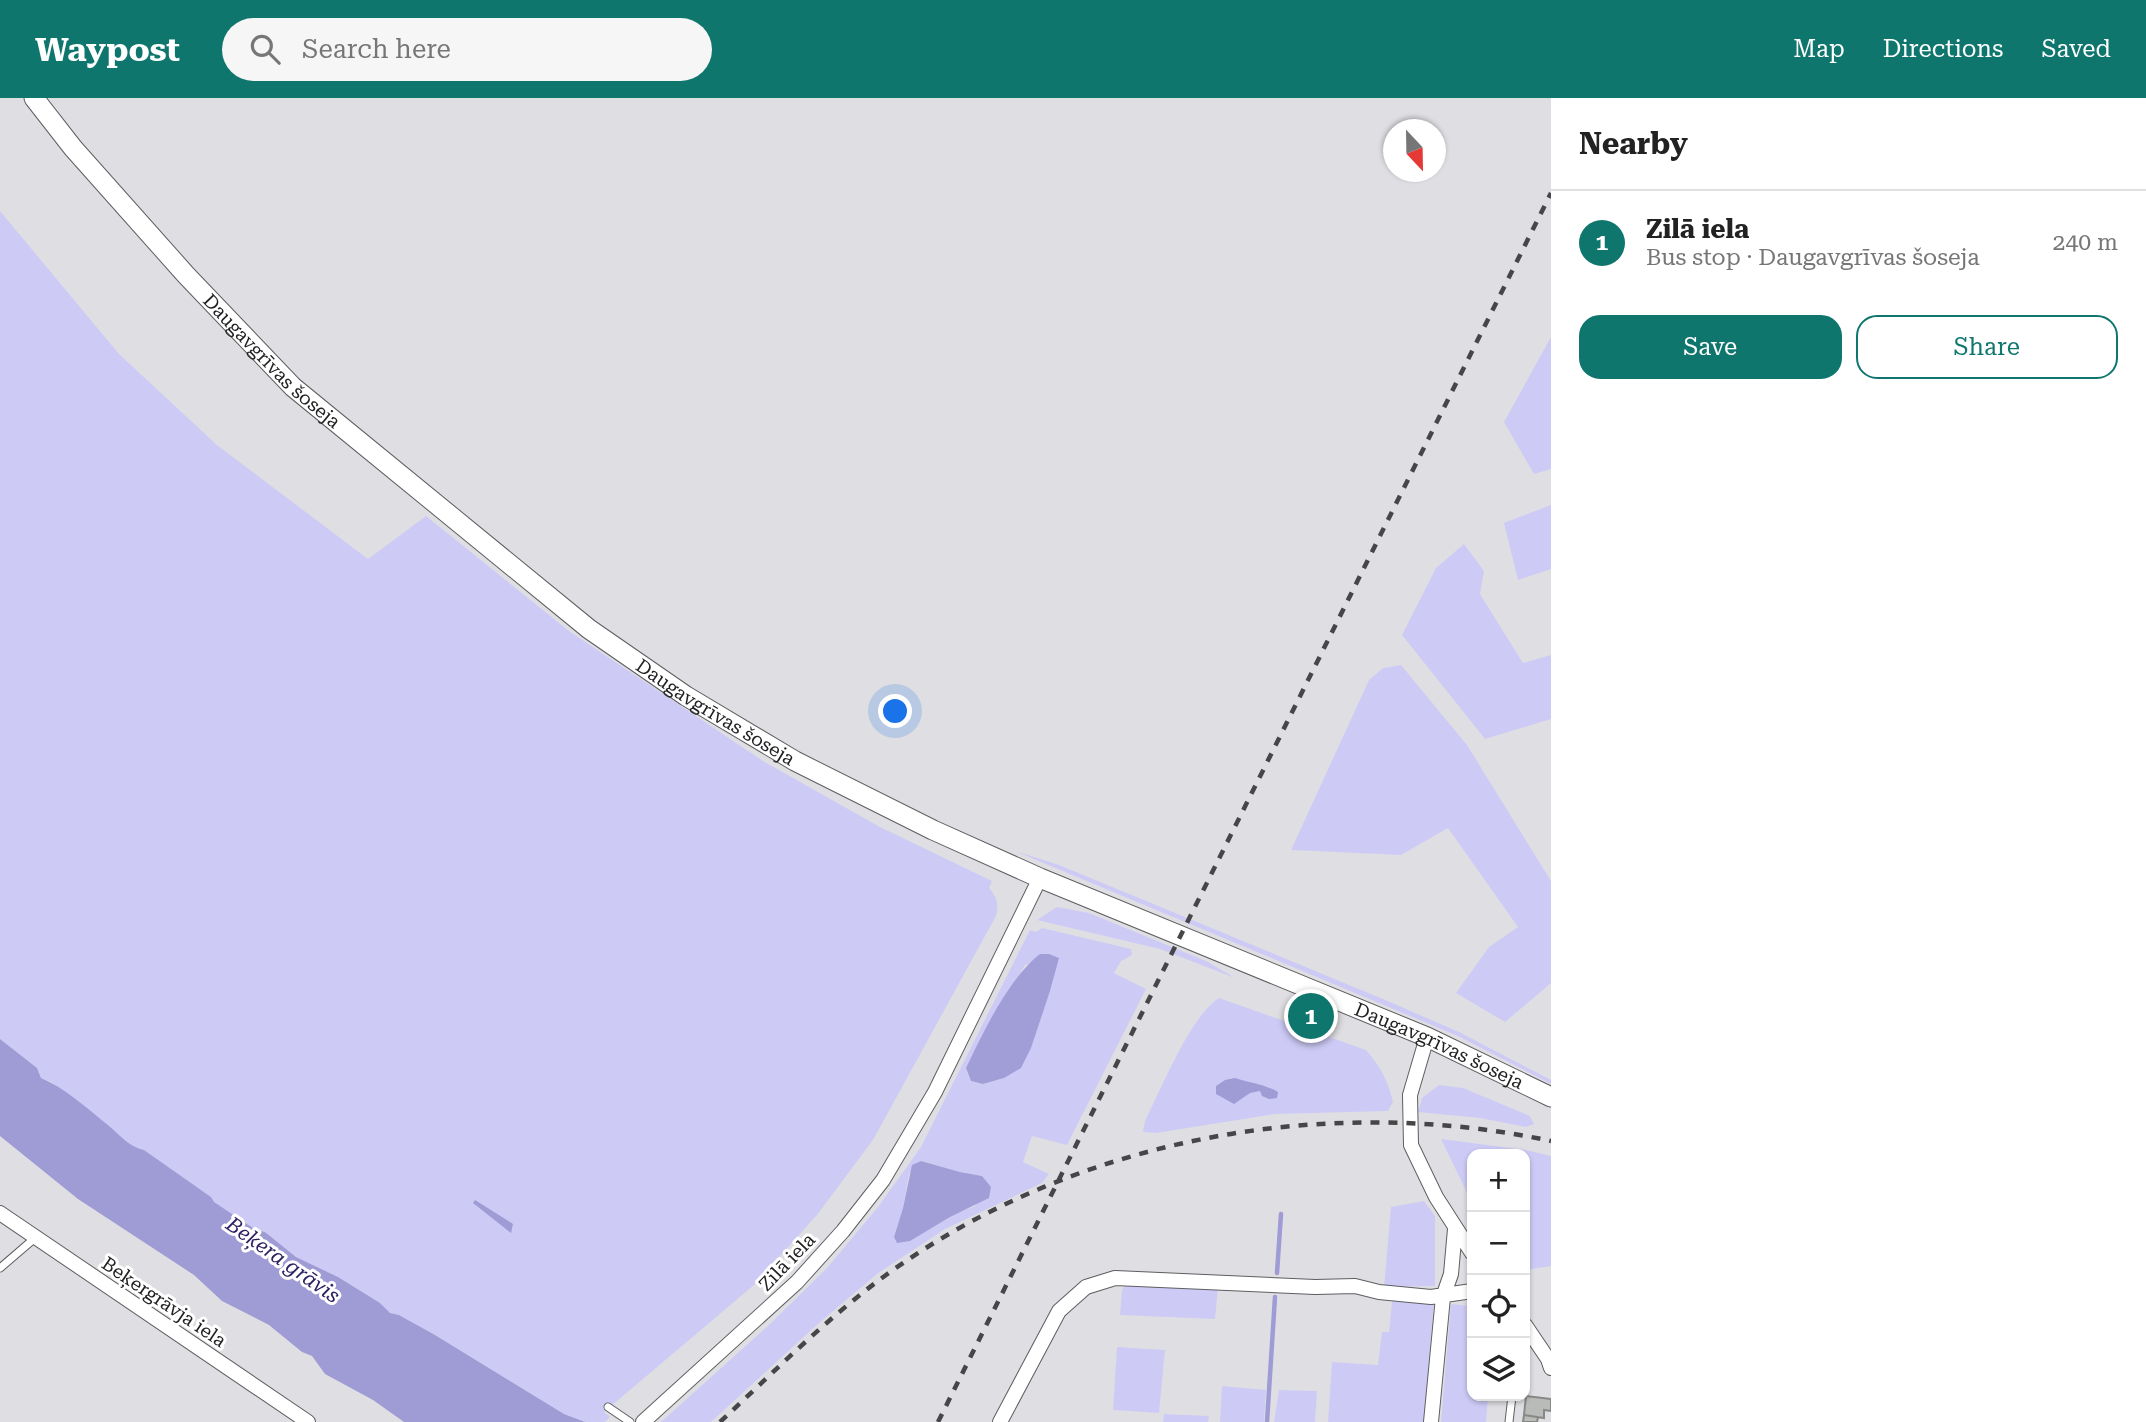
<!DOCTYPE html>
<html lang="en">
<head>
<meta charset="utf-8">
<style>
  body { margin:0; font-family:"Roboto Serif",serif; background:#f6f6f6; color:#222 }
  .controls { position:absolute; right:21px; bottom:21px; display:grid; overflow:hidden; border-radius:14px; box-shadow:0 2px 5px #0004 }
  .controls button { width:63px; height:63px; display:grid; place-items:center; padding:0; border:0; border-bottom:2px solid #e0e0e0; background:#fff; color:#222; font:35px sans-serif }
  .compass { position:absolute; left:1383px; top:21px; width:63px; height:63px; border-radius:50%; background:#fff; box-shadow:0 2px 5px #0004; rotate:158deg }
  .you { position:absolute; left:896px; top:614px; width:24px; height:24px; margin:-18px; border:5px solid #fff; border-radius:50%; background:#1a73e8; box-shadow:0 0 0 10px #1a73e833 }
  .badge { display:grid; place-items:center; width:46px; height:46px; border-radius:50%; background:#0f766e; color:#fff; font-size:23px; font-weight:700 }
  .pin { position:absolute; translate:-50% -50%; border:4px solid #fff; box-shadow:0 2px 7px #0006 }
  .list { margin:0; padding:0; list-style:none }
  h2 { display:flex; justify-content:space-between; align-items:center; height:91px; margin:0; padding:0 28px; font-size:30px }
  h2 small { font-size:23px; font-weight:400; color:#767676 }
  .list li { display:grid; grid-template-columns:46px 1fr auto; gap:21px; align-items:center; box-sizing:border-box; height:105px; padding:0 28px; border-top:2px solid #e0e0e0 }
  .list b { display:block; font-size:26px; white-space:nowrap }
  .list p { margin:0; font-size:23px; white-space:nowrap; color:#767676 }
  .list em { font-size:23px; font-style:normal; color:#767676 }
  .actions { display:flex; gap:14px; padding:21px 28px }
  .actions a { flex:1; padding:16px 0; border:2px solid #0f766e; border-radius:21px; text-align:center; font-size:24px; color:#0f766e }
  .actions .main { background:#0f766e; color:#fff }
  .icon { flex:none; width:38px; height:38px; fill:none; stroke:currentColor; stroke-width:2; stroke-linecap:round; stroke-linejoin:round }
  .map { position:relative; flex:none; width:1551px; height:1324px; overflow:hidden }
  header { display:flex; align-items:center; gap:42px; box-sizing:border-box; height:98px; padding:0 35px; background:#0f766e; color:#fff }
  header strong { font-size:33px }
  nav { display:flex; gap:38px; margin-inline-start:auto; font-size:24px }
  .search { width:490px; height:63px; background:#f6f6f6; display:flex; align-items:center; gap:18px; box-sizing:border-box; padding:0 24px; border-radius:38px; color:#767676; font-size:26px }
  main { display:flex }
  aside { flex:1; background:#fff }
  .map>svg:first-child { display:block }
</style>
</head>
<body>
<header>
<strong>Waypost</strong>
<div class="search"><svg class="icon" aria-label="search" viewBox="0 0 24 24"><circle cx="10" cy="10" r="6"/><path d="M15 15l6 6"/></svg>Search here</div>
<nav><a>Map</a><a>Directions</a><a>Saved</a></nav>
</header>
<main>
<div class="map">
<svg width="1551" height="1324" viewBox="0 0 1551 1324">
  <rect width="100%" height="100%" fill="#dfdfe3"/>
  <path fill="#cdcbf6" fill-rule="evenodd" d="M0,113L119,256L217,347L368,461L426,418L569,533L763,663L880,729L992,783L989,790C997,799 999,806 996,818L873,1042L817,1117L754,1187L604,1314L610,1319L605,1324H585L564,1316L435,1237L399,1217L389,1215L380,1205L338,1179L296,1159L265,1134L256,1132L213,1104L211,1099L144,1052L135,1050L51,984L41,980L37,970L0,941Z
    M1551,239V371L1534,376L1504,324Z
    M1551,407V471L1518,482L1504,425Z
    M1464,446L1484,473L1480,496L1523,565L1551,557V621L1485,641L1402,537L1436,470Z
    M1401,567L1467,647L1551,783V885L1505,924L1456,895L1489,849L1518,829L1448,730L1401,757L1291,752L1369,582L1383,570Z
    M1015,753L1059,767L1383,901L1459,934L1551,982V986L1458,938Z
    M1057,809L1089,815L1206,863L1235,880L1160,851L1037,822Z
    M1042,830L1131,851L1132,857L1121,863L1114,875L1146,891L1067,1047L1032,1038L1023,1064L1049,1076L1042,1085L945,1131L877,1176L819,1225L711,1324H661L769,1227L827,1170L878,1109L921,1049L1030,832L1036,834ZM1058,861L1050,893L1040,919L1004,980L983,986L971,983L966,970L1025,867ZM921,1063L960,1074L982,1078L975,1108L894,1139L903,1110L909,1076Z
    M1219,900L1366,952C1381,969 1388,983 1393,1004L1388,1013L1275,1016L1156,1035L1143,1034L1145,1023C1161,991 1191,917 1219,900Z
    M1439,987L1463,990L1530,1018L1534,1026L1526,1029L1480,1020L1418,1014L1422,1000Z
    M1441,1041L1526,1052L1551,1058V1168L1525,1172V1056H1472V1105Z
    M1424,1103L1435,1118V1188L1384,1189L1391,1109Z
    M1126,1185L1218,1190L1215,1221L1120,1217L1122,1192Z
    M1392,1203L1434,1205L1424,1324H1328L1332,1264L1378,1267L1382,1234H1389Z
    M1451,1206L1472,1208V1298H1488L1486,1324H1441Z
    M1117,1249L1165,1252L1159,1315L1113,1312Z
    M1222,1288L1266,1292L1264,1324H1220Z
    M1279,1292L1317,1293L1315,1324H1274Z
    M1164,1316L1209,1318L1208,1324H1163Z"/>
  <path fill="#a19ed7" d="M1040,856H1049L1059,860L1050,893L1031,950L1021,970L1004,980L983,986L971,983L966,970C984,933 1008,881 1040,856Z
    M921,1063L960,1074L982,1078L991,1089L989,1100L950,1119L910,1143L897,1145L894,1139L903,1110L912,1067Z"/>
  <path fill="#9f9bd5" d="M0,941L37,970L41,980C65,990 88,1011 109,1028C120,1037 129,1049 144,1052L211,1099L214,1104L256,1132L265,1134L296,1159L338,1179L380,1205L390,1215L399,1217L435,1237L564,1316L585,1324H404L373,1302L325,1276L312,1258L302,1254L269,1227L222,1203L194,1177L78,1101L0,1038Z
    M1235,980C1250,985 1264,986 1278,994L1277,1000L1269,1001L1262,998L1260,993L1250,995L1234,1006L1216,996V988L1225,982Z
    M475,1102L513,1126L511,1135L473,1105Z"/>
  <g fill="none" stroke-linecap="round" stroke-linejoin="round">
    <path stroke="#9f9bd5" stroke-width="4.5" d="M1277,1175L1281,1116
      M1267,1324L1275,1199"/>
  </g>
  <path fill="#b8bbb8" stroke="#868986" stroke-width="2" d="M1526,1298L1551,1301V1313L1544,1312V1320L1524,1317Z
    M1524,1317L1538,1319L1537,1324H1523Z"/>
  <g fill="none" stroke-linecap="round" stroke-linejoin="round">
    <defs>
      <path id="lane" d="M0,1170L35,1140
        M608,1309L630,1324
        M1509,1324L1512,1298"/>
      <path id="street" d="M1427,939L1410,997L1411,1047L1436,1099L1472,1155
        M0,1115L308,1324
        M1525,1227L1548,1261L1551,1270
        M643,1324L797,1184L843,1133L883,1082L935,994L1040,780
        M1000,1324L1059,1213L1086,1189L1115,1180L1315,1189L1355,1188L1379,1194L1431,1199L1472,1193
        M1431,1324L1443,1199L1451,1176L1455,1131"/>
      <g id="secondary">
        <path id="s1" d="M34,0L73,50L186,177L293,289L589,531L686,598L795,663L933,732L1040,780L1427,939L1551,999"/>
      </g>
    </defs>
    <use href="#lane" stroke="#5e5e61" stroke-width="9"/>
    <use href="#street" stroke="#5e5e61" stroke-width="16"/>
    <use href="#secondary" stroke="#5e5e61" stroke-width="21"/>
    <use href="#lane" stroke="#fff" stroke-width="7"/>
    <use href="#street" stroke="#fff" stroke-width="14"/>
    <use href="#secondary" stroke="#fff" stroke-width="19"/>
    <path stroke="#464649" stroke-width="4.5" stroke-dasharray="9 9" stroke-linecap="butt" d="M720,1324C774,1274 827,1220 886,1177C1075,1040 1325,995 1551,1043
      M938,1324L1551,95"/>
  </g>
  <g text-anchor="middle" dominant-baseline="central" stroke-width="6" stroke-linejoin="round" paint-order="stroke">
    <g font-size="19" fill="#222224" stroke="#fff">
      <text stroke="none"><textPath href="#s1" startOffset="355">Daugavgrīvas šoseja</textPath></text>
      <text stroke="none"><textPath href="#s1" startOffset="922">Daugavgrīvas šoseja</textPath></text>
      <text stroke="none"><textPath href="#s1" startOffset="1720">Daugavgrīvas šoseja</textPath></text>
      <text transform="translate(787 1164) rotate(-46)">Zilā iela</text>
      <text transform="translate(164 1204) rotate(34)">Beķergrāvja iela</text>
    </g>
    <g font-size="21" font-style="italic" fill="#2d1f62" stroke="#fff">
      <text transform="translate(283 1162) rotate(35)">Beķera grāvis</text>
    </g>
  </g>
</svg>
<div class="controls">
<button>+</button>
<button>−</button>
<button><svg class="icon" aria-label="locate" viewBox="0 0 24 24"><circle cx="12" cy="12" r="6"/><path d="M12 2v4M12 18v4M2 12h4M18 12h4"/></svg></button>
<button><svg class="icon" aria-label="layers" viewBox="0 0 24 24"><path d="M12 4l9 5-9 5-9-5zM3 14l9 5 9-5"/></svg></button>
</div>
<svg class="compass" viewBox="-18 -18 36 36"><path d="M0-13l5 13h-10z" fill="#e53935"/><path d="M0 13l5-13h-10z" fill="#767676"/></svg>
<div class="you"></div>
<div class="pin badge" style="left:1311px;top:918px">1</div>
</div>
<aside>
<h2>Nearby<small></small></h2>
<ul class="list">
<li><span class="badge">1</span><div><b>Zilā iela</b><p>Bus stop · Daugavgrīvas šoseja</p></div><em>240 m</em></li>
</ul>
<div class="actions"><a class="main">Save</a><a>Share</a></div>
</aside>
</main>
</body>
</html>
